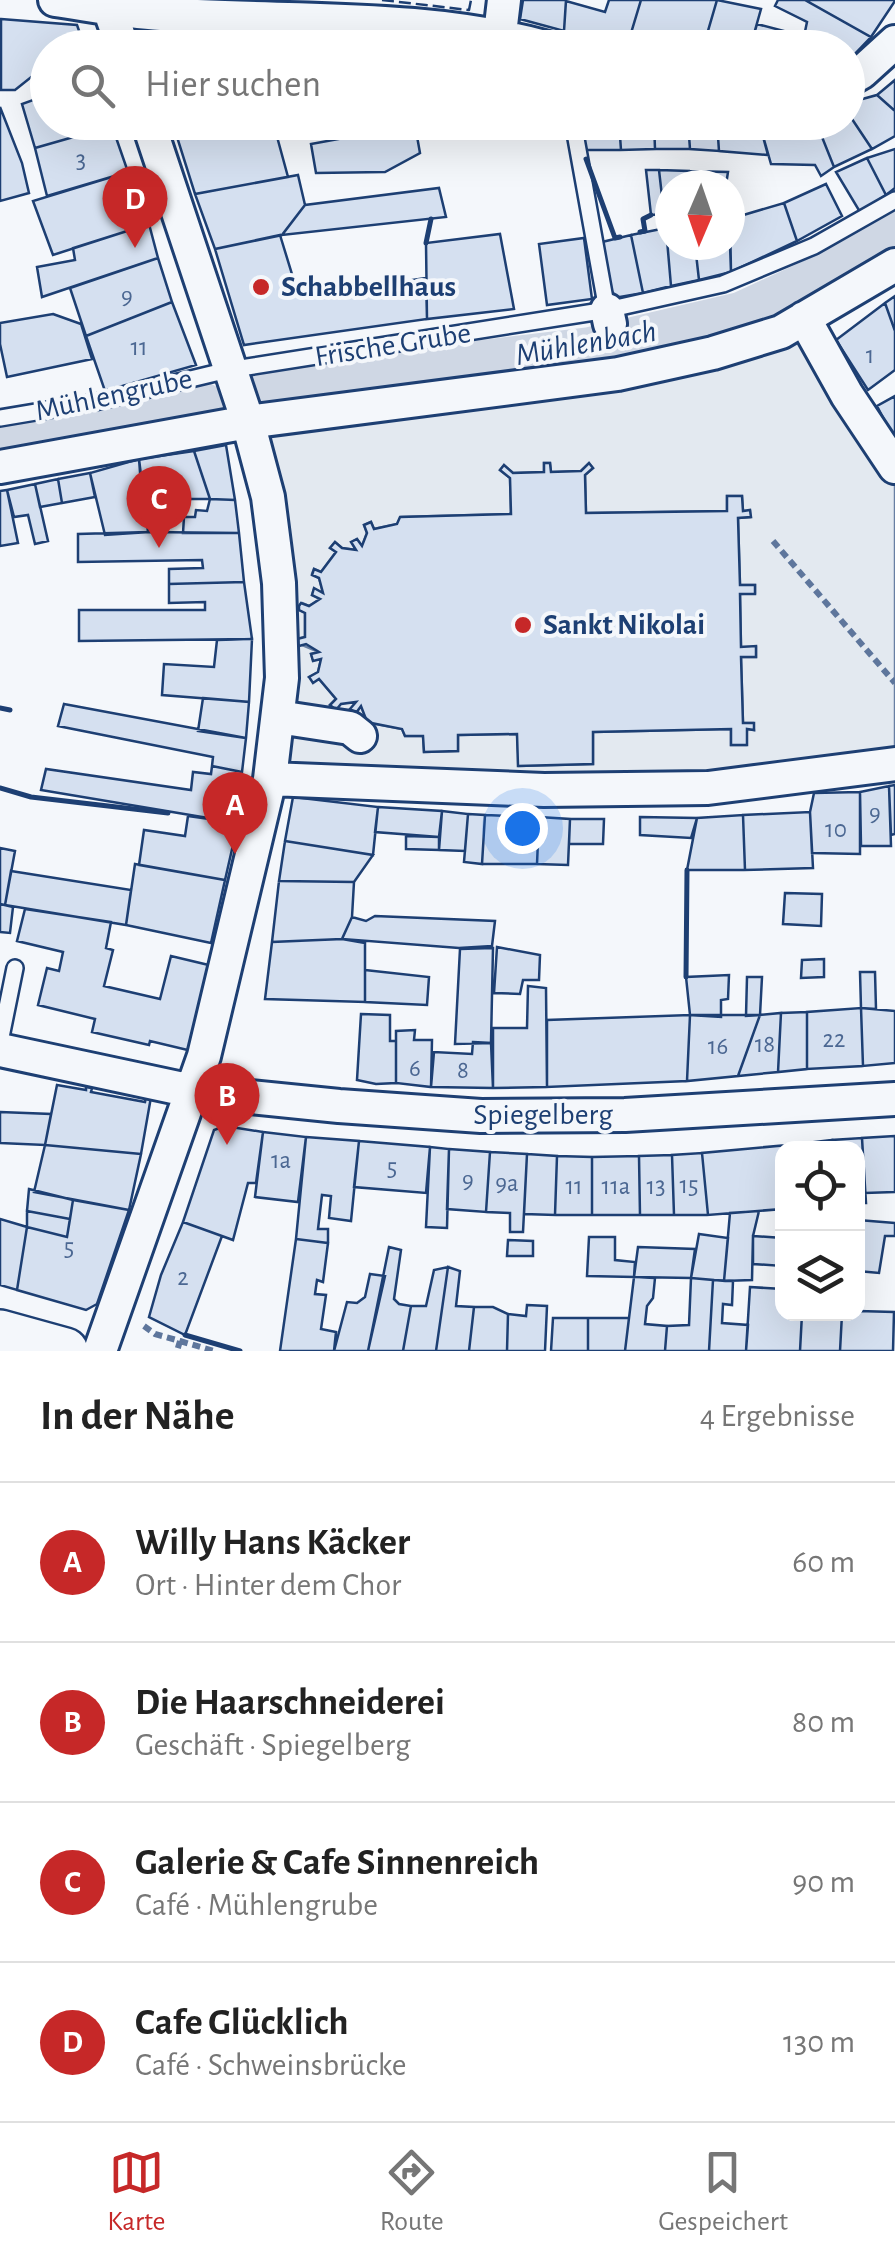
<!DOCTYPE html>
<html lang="de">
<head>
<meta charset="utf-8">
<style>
  body { margin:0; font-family:"Alegreya Sans",sans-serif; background:#f2f2f2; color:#222 }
  .controls { position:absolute; right:30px; bottom:30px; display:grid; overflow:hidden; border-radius:20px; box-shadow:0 10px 40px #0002 }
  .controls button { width:90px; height:90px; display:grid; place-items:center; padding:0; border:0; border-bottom:2px solid #e0e0e0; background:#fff; color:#222; font:50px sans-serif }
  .compass { position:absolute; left:655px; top:170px; width:90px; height:90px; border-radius:50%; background:#fff; box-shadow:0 10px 40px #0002; rotate:182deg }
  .you { position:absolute; left:522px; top:828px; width:35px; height:35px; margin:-25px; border:8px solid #fff; border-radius:50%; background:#1a73e8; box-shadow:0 0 0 15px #1a73e833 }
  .badge { display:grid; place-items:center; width:65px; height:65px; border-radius:50%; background:#c62828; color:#fff; font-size:32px; font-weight:700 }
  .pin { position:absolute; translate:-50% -82px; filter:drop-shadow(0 2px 5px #0008) }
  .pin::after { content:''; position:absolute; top:52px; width:35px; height:30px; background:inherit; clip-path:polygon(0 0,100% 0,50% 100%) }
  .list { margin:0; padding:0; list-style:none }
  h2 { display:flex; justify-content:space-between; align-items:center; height:130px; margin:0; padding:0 40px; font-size:42px }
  h2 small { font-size:32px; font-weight:400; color:#767676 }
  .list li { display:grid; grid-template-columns:65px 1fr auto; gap:30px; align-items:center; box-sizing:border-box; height:160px; padding:0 40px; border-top:2px solid #e0e0e0 }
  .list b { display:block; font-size:38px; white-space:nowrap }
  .list p { margin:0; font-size:32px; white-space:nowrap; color:#767676 }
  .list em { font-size:32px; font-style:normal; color:#767676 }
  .icon { flex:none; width:55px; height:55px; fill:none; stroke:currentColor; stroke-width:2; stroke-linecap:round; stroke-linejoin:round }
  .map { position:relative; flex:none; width:895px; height:1351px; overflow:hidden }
  .search { position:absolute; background:#fff; box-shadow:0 10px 40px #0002; left:30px; right:30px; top:30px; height:110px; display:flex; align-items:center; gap:25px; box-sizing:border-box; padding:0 35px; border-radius:55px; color:#767676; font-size:38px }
  .sheet { height:770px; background:#fff }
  nav { display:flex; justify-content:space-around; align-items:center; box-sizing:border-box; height:140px; border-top:2px solid #e0e0e0; background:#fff; font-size:28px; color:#767676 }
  nav a { display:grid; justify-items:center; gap:5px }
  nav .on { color:#c62828 }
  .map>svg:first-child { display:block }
</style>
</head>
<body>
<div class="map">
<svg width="895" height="1351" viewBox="0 0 895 1351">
  <rect width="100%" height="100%" fill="#f4f7fb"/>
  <path fill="#e3e9f0" stroke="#687fa3" stroke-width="2.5" fill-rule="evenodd" d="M804,318L895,467V764L774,781L270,779L278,717L248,422L618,374ZM544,463H550L551,472L581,471L589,463L593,468L585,475L586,513L727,511V496H742L743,511H750V517L738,518L740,585H755V593L740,594L741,647H756V657H741L743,723H753L754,730L747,729L746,745H731V729L593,732V764L519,766L517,734L458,735V751L424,752L423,736H405L402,729L371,723L367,729L362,725L366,719L361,706L356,713L351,709L356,702L331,704L336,699L319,679L310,677L318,672L321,659L313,660L311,654L319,652L297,643V639L305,637V613L299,610V606L302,603L309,606L320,599L312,595L314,589L323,593L319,578L312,574L314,569L321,572L336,552L330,548L335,542L342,548L356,550L352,542L357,539L362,546L367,533L364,525L371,522L374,529L397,524L401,517L511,514L510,478L500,470L504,465L513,473L544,472Z"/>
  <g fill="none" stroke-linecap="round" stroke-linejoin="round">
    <path stroke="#cfd7e4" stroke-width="38" d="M258,392L351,375L590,346L740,311L827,271L895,230
      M0,442L205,402"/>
  </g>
  <path fill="#d5e0f0" stroke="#1d3f73" stroke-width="2.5" d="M523,0H566L564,31L520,19Z
    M609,0H641L628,43L564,31L566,1L605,12Z
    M641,0H717L703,48H648L628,43Z
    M717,0L761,9L750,48H703Z
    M778,0H805L871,37L848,61V48H815L803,41L807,22L775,6Z
    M805,0H895V1L871,37Z
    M1,19L77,25L85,48H48V122H111L112,126L35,148L22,104L39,98L35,74L15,90H1Z
    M757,24L795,34L792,48H750Z
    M246,39L248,48H156L158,42Z
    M246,39H280L282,48H248Z
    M280,39L319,41L320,48H282Z
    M348,39L399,44V48H349Z
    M348,39L349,48H320L319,41Z
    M895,80V111L877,95Z
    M877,95L895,111V136L872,149L848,113V103Z
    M0,107L22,163L29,193L0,201Z
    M848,113L872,149L834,167L816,122H848Z
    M173,122H243L177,137Z
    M243,122H273L288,177L195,194L177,137Z
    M580,122H619L621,150H583Z
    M619,122H654L655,149L621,150Z
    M654,122H688L690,149H655Z
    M688,122H717L719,151L690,149Z
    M717,122H759L768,155L719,151Z
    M759,122H816L834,167L821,176L815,165L771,164Z
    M415,125L420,153L385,172L316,173L311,144Z
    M112,126L128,172L47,196L35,148Z
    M895,149V188L886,195L867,158Z
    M867,158L886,195L860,212L836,172Z
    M646,170H659L664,214L651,215Z
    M659,170L689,171L691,185H670V213L664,214Z
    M689,171L728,172L726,185H692Z
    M128,172L149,224L53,255L33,201Z
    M298,175L305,205L282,235L215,249L195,194Z
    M826,184L842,216L797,241L784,203Z
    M439,188L446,217L282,235L305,205Z
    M784,203L797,241L731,272L730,219Z
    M149,224L158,258L42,297L37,267L75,260L73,248Z
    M670,227V245H695L699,280L671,286L666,228Z
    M666,228L671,286L643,293L631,235Z
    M500,234L514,309L427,319L426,243Z
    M280,235L299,297L426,278L427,319L244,345L215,249Z
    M631,235L643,293L614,298L598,243Z
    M584,238L592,299L547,305L539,244Z
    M695,245H730L731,272L699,280Z
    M158,258L172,302L86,336L70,288Z
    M895,296V331L885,303Z
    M172,302L196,365L105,391L86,336Z
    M885,303L895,331V370L868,390L836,340Z
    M53,314L81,324L92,359L7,377L0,344V323Z
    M895,396V436L893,437L877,406Z
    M226,445L235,500L210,499L194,451Z
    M194,451L210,499H181L182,511L143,510L139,459Z
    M139,459L148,532L105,535L90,473Z
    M544,463H550L551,472L581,471L589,463L593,468L585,475L586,513L727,511V496H742L743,511L750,510L751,517L738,518L740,585H755V594H740L741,647L756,646V657H741L743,723H754V730L747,729V745H731V729L593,732V764L518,766L517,734L458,735V751L424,752L423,736H405L402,729L371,723L367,730L361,726L366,719L361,706L356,713L350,709L356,702L341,704L336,710L330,705L336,699L319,679L313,683L309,677L318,672L321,659L313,661L311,654L319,652L306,644L299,646L297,643V639L305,637V613L299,610V606L301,603L309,606L320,599L312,595L314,588L323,593L319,578L312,575L314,569L321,572L336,552L330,548L335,542L342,548L356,550L351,542L357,539L362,546L367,533L364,525L371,522L374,529L397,524L400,517L511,514L510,478L500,470L504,465L513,473L544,472Z
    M90,473L95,497L62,503L58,479Z
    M58,479L62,503L40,507L35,484Z
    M35,484L48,541L35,544L28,515L14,517L7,490Z
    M7,490L18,543L0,546V491Z
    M210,499L235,500L239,533H183L184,517H195L196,510L207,511Z
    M148,532L239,533L244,582L169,584V569L203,568L202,560L78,562V534Z
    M244,582L252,639L79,641V610H205V602L169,603V584Z
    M252,639L249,702L162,695L164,664L214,667L217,640Z
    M203,698L249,702L246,738L198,731Z
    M64,704L246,738L242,772L212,766L213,757L58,726Z
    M212,766L242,772L238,823L41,790L46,769L191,790L193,772L211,774Z
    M895,785V834L891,835L889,786Z
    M889,786L891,846H861L860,792Z
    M860,792V854L812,853L810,812L814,793Z
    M293,797L378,807L373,855L285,841Z
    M378,807L442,811L439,837L375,832Z
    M442,811L468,814L465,851L439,850Z
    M810,812L813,868L745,870L743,815Z
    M468,814L485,815L482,864L464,862Z
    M485,815L539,817L537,864H482Z
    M743,815L745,870H687L697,818Z
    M188,816L238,823L225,880L139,865L144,830L185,836Z
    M539,817L570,819L568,865L537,864Z
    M640,817L697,818L691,838L640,835Z
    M570,819H604L603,844H569Z
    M406,836L439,837V850L406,849Z
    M285,841L373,855L354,882L279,881Z
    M0,848L15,851L5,905L0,904Z
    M135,864L225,880L211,943L126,925Z
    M11,871L131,890L126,925L5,905Z
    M279,881L354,882L352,917L342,939L272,942Z
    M785,893L822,894L821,926L783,924Z
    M0,904L13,907L10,933L0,932Z
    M25,909L111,922L106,948L113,950L104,986L160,999L171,956L217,967L196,1052L150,1041L149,1045L92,1032L95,1019L38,1005L47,968L59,971L63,952L17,941Z
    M375,916L495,921L492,946L459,948L342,939L352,917L366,921Z
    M342,939L365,943V1002L265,999L272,942Z
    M497,947L540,955L539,980H523L520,994L494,993Z
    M493,948L491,1043L455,1044L460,949Z
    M824,959V977L801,978L802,960Z
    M365,970L429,977L427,1005L365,1002Z
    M860,972H875L876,1009L861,1008Z
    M729,975L728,999L721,1000V1017L690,1015L686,977Z
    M747,977H762L760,1015L746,1016Z
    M528,986L546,988L547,1087L493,1088V1028H527Z
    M861,1008L863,1066L807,1069V1012Z
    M861,1008L895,1011V1063L863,1066Z
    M807,1012V1069L778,1072L781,1013Z
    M781,1013L778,1072L738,1076L760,1015Z
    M361,1014L390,1015V1041H396V1083L376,1084L357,1080Z
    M690,1015L687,1081L547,1087V1020Z
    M690,1015H760L738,1076L687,1081Z
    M415,1030L414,1040H432L431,1087L396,1083V1031Z
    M473,1042L491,1043L493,1088L431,1087L434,1052L472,1054Z
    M57,1085L86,1090V1087L92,1088L91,1092L145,1102L146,1097H151L141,1154L45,1145Z
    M0,1112L51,1114L45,1145L0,1143Z
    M225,1126L263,1132L256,1183H248L233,1240L183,1222L214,1130Z
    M263,1132L306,1137L298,1202L255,1197Z
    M895,1136V1192L865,1193L862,1138Z
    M306,1137L359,1141L351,1221L329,1218L331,1196L322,1195L318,1229H328V1243L296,1239Z
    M862,1138L866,1203H858V1148H832V1140Z
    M832,1140V1148H799L798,1144Z
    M359,1141L430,1147L426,1193L354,1187Z
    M798,1144L799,1148H782V1209L708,1215L702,1153Z
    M45,1145L141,1154L129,1210L34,1192Z
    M430,1147L449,1149L447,1228L426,1227Z
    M449,1149L490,1152L486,1212L447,1209Z
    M490,1152L527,1154L523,1232H510V1213L486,1212Z
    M702,1153L708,1215H674L672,1155Z
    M527,1154L557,1156L555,1215L524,1214Z
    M672,1155L674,1215H640L639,1156Z
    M557,1156L592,1157V1215H555Z
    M639,1156L640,1215H592V1157Z
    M29,1189L73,1200L70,1219L27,1211Z
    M73,1200L129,1210L97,1304L86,1310L17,1290L27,1227L67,1237Z
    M27,1211L70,1219L67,1237L27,1227Z
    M759,1211L753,1236L752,1280L724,1281L730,1213Z
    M0,1219L27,1227L17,1290L0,1285Z
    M858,1220L895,1223V1236H885L879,1273L858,1271Z
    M183,1222L222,1236L185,1335L149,1317L161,1275Z
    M699,1234L728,1238L724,1281L691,1278Z
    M753,1236L782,1238V1266L753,1264Z
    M589,1237H615V1260L635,1262L634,1277L587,1276Z
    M296,1239L328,1243L323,1282L317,1280L315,1294L326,1295L321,1329L336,1332L334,1351H280Z
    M508,1240L533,1241V1256H507Z
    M389,1247L401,1250L394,1299L399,1304L411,1306L403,1351H368Z
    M638,1247L695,1249L691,1278L634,1277Z
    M448,1267L436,1351H403L411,1306H426L434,1270Z
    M448,1267L460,1271L456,1306L474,1307L469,1351H436Z
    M370,1274L385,1276L368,1351H334L347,1302L357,1303L365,1297Z
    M634,1277L655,1278L653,1298L647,1306L645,1324L667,1326L665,1351H625Z
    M691,1278L713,1280L709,1351H665L667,1326L689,1325Z
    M713,1280L733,1281L732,1305L723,1304L722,1323L748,1325L746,1351H709Z
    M750,1287L782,1289V1314H802L800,1351H746Z
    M527,1305L547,1306L545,1351H507L508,1314L526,1316Z
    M474,1307H493L508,1314L507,1351H469Z
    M858,1311L894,1312L893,1351H840L842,1314Z
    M802,1314H842L840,1351H800Z
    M553,1318H588V1351H551Z
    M588,1318H629L625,1351H588Z"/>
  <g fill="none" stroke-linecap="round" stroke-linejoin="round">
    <defs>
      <path id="lane" d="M573,122L607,310
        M0,418L95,402L228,370L607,310L723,284L814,246L895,200
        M0,1042L15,968"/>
      <path id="street" d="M55,0C90,5 126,12 161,14C290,23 422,13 548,48
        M106,0L123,48
        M500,34L504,0
        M848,80L862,72L895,42
        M607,310L610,324
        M804,318L847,395L895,467
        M0,467L248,422L618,374L713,353L781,332L895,265
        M278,717L350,728L360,736
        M270,779L544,790L708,788L895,764
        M0,1050L192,1091L339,1106L481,1116L625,1115L895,1099
        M100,1351L204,1056L270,779L282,678L279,583L268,497L248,422L148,122"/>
      <path id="secondary" d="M0,1333L65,1351"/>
    </defs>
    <use href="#lane" stroke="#1d3f73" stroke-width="20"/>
    <use href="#street" stroke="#1d3f73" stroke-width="38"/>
    <use href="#secondary" stroke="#1d3f73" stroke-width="50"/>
    <path stroke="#5e769c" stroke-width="6" stroke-dasharray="8 5" stroke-linecap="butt" d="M773,541L895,683
      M144,1326L155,1334L180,1341L177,1351
      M180,1341L214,1351"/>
    <use href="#lane" stroke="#f4f7fb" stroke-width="15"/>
    <use href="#street" stroke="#f4f7fb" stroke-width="32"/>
    <use href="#secondary" stroke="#f4f7fb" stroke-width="45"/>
    <path stroke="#1d3f73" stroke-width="2.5" stroke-dasharray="12 5" stroke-linecap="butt" d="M382,0L469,10L471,0"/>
    <path stroke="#1d3f73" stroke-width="5" d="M586,159L615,238L620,237
      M640,232L645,231L643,219L651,215
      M426,243L431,219
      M0,708L10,710
      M0,788L31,797L168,813
      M686,977L687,870
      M185,1335L240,1351"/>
  </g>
  <g fill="#c62828" stroke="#f4f7fb" stroke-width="4">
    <circle cx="261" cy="287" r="10"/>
    <circle cx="523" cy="625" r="10"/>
  </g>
  <g text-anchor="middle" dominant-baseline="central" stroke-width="8" stroke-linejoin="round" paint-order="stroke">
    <g font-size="25" fill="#4b6792">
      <text x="81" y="160">3</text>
      <text x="127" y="296">9</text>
      <text x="139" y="347">11</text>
      <text x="870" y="355">1</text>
      <text x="875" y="813">9</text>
      <text x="836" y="829">10</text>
      <text x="834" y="1039">22</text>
      <text x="765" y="1044">18</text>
      <text x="718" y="1046">16</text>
      <text x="415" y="1068">6</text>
      <text x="463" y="1070">8</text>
      <text x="281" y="1160">1a</text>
      <text x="392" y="1167">5</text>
      <text x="468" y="1180">9</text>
      <text x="507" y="1183">9a</text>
      <text x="689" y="1185">15</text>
      <text x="574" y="1186">11</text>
      <text x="616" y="1186">11a</text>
      <text x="656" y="1186">13</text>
      <text x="69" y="1247">5</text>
      <text x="183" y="1277">2</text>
    </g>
    <g font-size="30" font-weight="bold" fill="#1d3f73" stroke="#f4f7fb" text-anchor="start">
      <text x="281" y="287">Schabbellhaus</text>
      <text x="543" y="625">Sankt Nikolai</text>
    </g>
    <g font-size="30" fill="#1d3f73" stroke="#f4f7fb">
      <text transform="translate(393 345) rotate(-9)">Frische Grube</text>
      <text transform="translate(114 395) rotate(-12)">Mühlengrube</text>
      <text x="543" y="1115">Spiegelberg</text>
    </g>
    <g font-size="32" font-style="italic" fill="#1d3f73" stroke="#f4f7fb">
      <text transform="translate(586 343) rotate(-10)">Mühlenbach</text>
    </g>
  </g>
</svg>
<div class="controls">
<button><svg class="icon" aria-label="locate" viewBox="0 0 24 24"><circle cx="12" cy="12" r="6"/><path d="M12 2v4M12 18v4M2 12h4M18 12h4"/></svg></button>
<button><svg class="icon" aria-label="layers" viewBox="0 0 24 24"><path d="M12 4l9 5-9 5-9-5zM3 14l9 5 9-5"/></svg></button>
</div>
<svg class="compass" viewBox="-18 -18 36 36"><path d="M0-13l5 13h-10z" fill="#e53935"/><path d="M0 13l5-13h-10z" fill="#767676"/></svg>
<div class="you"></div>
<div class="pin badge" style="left:235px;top:854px">A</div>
<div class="pin badge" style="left:227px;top:1145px">B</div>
<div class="pin badge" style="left:159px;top:548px">C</div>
<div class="pin badge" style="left:135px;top:248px">D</div>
<div class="search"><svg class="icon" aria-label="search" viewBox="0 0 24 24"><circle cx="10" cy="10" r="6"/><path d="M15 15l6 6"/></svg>Hier suchen</div>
</div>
<section class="sheet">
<h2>In der Nähe<small>4 Ergebnisse</small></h2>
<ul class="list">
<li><span class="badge">A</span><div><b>Willy Hans Käcker</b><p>Ort · Hinter dem Chor</p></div><em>60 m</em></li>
<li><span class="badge">B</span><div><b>Die Haarschneiderei</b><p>Geschäft · Spiegelberg</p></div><em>80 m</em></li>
<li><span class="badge">C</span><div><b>Galerie &amp; Cafe Sinnenreich</b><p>Café · Mühlengrube</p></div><em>90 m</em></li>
<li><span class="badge">D</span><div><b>Cafe Glücklich</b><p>Café · Schweinsbrücke</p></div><em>130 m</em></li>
</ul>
</section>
<nav>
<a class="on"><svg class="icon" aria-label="map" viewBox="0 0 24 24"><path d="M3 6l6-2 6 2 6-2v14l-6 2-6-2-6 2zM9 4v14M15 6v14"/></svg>Karte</a>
<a><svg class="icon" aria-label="directions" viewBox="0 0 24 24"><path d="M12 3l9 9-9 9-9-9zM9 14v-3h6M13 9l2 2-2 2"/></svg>Route</a>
<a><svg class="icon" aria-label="saved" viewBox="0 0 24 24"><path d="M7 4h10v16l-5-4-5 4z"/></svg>Gespeichert</a>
</nav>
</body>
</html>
